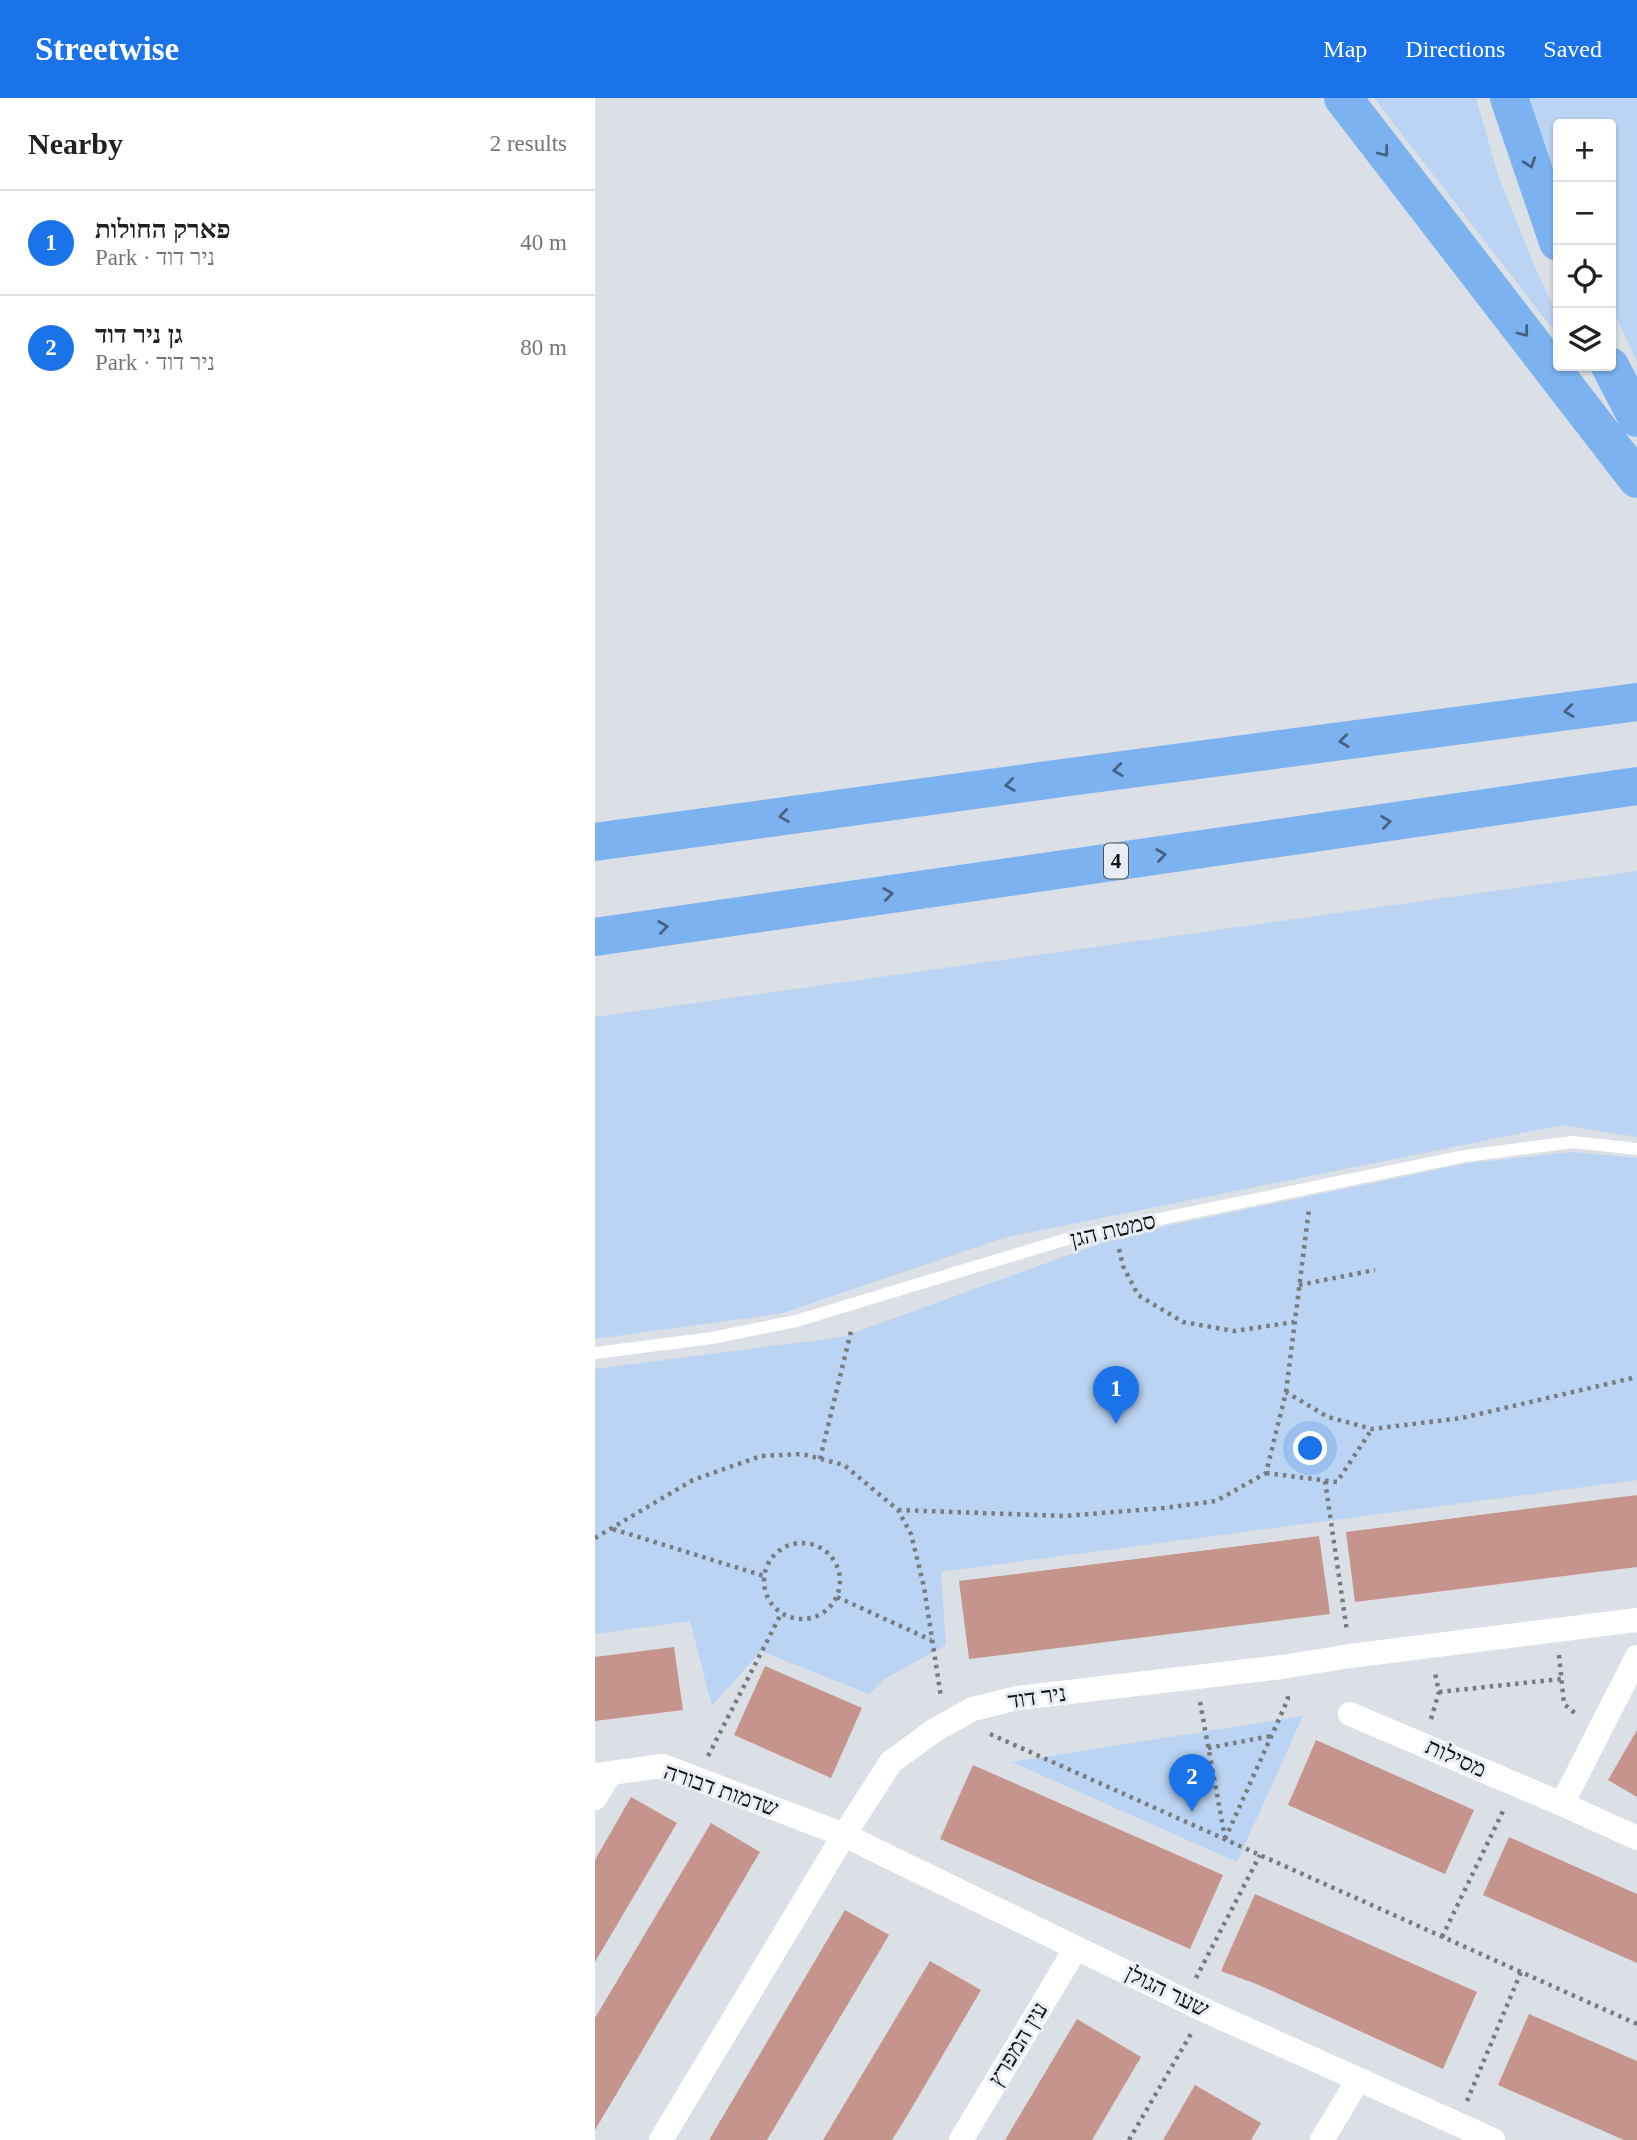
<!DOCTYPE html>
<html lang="en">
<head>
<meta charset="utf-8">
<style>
  body { margin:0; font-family:"Times New Roman",Heebo,serif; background:#f2f2f2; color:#202124 }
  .controls { position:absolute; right:21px; top:21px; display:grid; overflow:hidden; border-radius:7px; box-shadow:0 2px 5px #0004 }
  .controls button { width:63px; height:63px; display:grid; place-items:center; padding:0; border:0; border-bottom:2px solid #e0e0e0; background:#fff; color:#202124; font:35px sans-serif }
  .you { position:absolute; left:716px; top:1351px; width:24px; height:24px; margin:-18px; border:5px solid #fff; border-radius:50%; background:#1a73e8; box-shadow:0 0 0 10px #1a73e833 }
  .badge { display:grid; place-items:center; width:46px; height:46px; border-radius:50%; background:#1a73e8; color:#fff; font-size:23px; font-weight:700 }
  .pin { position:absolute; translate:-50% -58px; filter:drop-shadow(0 2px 4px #0008) }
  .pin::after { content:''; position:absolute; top:37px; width:24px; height:21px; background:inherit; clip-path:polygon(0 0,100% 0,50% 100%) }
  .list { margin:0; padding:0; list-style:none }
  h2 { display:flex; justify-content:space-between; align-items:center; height:91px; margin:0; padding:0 28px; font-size:30px }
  h2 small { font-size:23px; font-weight:400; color:#757577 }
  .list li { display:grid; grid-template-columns:46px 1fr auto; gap:21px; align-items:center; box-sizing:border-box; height:105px; padding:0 28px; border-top:2px solid #e0e0e0 }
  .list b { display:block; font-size:26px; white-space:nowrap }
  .list p { margin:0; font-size:23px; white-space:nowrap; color:#757577 }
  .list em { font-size:23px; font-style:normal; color:#757577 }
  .icon { flex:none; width:38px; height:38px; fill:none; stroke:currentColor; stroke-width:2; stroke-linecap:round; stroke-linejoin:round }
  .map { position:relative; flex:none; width:1042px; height:2042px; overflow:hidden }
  header { display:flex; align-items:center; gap:42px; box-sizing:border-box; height:98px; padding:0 35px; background:#1a73e8; color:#fff }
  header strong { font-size:33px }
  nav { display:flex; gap:38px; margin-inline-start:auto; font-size:24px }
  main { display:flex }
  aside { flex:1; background:#fff }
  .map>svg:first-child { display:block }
</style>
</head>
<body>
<header>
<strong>Streetwise</strong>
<nav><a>Map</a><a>Directions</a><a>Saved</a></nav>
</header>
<main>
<aside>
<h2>Nearby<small>2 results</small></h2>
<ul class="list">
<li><span class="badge">1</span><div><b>פארק החולות</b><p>Park · ניר דוד</p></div><em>40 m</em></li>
<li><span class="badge">2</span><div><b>גן ניר דוד</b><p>Park · ניר דוד</p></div><em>80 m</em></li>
</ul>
</aside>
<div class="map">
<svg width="1042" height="2042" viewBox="0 0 1042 2042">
  <rect width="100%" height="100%" fill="#dbe0e6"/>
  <path fill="#bbd4f3" d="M779,0H881L904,80L937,162L963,219V238Z
    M933,0H1042V264L1016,208V26H963V84Z
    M1042,773V1039L967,1027L408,1140L188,1215L0,1241V919Z
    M977,1054L1042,1060V1382L346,1474L351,1547L291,1580L274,1596L166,1553L117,1608L95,1523L0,1536V1271L247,1239L529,1137L874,1065Z
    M708,1618L642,1764L417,1664Z"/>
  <path fill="#c5948c" d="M1042,1397V1469L760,1504L751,1434Z
    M724,1438L735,1516L374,1561L364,1483Z
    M79,1549L88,1612L0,1623V1559Z
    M170,1568L267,1610L236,1680L139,1637Z
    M1042,1632V1699L1013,1682Z
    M721,1642L879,1712L850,1776L693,1707Z
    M378,1667L628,1777L595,1851L345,1741Z
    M36,1699L82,1725L0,1864V1762Z
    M116,1725L165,1754L0,2032V1920Z
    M914,1739L1042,1796V1865L888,1797Z
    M660,1796L882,1894L848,1971L664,1887L626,1873Z
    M250,1812L294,1837L172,2042H114Z
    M335,1863L386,1892L312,2018L297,2042H228Z
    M934,1916L1042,1963V2042H1029L903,1987Z
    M482,1921L546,1959L497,2042H410Z
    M600,1987L666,2025L656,2042H568Z"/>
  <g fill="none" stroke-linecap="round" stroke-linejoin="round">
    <path stroke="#787b7f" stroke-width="4.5" stroke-dasharray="3.5 5" stroke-linecap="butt" d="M524,1151L528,1168L543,1197L588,1224L639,1233L699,1224
      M704,1187L780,1172
      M691,1294L714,1111
      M225,1361L257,1229
      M671,1375L742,1384L777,1331
      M730,1383L752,1533
      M303,1412L470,1418L569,1410L621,1403L671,1375L691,1294L733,1319L777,1331L867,1320L1042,1279
      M18,1431L169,1478
      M0,1440L98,1382L166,1358L207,1356L249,1367L303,1412L316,1436L329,1489L346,1599
      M169 1483a38 38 0 1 1 76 0a38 38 0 1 1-76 0Z
      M242,1499L336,1542
      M964,1557L969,1606L981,1616
      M844,1594L966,1581
      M605,1604L630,1740
      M836,1621L844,1594L840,1575
      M395,1636L1042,1926
      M613,1650L676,1638
      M113,1658L186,1516
      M630,1741L693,1601L692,1595
      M847,1839L910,1709
      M601,1880L665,1757
      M872,2003L926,1874
      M534,2042L597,1934"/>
    <path stroke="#fff" stroke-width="12" d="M0,1255L117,1240L201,1223L482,1138L870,1058L978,1044L1042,1051"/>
    <path stroke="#fff" stroke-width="24" d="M1042,1559L967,1706L1042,1740
      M755,1616L967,1706
      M0,1677L68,1668L249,1737L609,1912L898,2042
      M0,1700L15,1675
      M66,2042L249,1737L296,1664L340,1632L378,1611L423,1600L687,1569L755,1558L1042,1522
      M366,2042L481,1850
      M727,2042L763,1982"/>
    <path stroke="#7db2f0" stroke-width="38" d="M748,0L1042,381
      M914,0L963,144
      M1015,268L1042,320
      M0,744L482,678L1042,604
      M0,839L1042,688"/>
  </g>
  <defs><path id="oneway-chevron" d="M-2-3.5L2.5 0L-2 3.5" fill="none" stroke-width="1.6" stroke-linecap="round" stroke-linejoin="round" transform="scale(1.75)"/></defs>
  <g stroke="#466282">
    <use href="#oneway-chevron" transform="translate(789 54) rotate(52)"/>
    <use href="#oneway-chevron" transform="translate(935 65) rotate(71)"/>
    <use href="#oneway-chevron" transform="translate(929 234) rotate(52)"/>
    <use href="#oneway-chevron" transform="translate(974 613) rotate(173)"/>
    <use href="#oneway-chevron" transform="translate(749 643) rotate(173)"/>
    <use href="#oneway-chevron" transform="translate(523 672) rotate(173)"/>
    <use href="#oneway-chevron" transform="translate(415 687) rotate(172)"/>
    <use href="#oneway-chevron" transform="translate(189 718) rotate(172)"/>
    <use href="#oneway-chevron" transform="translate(791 724) rotate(-8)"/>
    <use href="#oneway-chevron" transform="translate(566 757) rotate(-8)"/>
    <use href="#oneway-chevron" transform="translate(293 796) rotate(-8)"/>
    <use href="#oneway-chevron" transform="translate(68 829) rotate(-8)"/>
  </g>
  <g text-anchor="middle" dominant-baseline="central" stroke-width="6" stroke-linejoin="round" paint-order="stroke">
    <rect fill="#e8edf3" stroke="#505356" stroke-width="2" x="509" y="745.5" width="24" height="35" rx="5"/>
    <g font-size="21" font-weight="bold" fill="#0f1113">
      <text x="521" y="763">4</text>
    </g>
    <g font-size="23" fill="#0f1113" stroke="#e8edf3">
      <text transform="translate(518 1132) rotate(-13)">סמטת הגן</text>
      <text transform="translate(442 1599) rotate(-8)">ניר דוד</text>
      <text transform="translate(861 1660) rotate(24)">מסילות</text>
      <text transform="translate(126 1692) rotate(19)">שדמות דבורה</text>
      <text transform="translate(572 1893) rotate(26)">שער הגולן</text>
      <text transform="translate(423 1946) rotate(-59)">עין המפרץ</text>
    </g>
  </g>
</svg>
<div class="controls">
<button>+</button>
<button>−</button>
<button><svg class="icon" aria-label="locate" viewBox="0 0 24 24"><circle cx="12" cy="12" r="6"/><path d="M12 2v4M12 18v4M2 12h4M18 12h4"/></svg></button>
<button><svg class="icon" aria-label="layers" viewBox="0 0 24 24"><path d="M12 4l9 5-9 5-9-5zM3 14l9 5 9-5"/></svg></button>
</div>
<div class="you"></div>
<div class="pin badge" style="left:521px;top:1326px">1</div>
<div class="pin badge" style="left:597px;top:1714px">2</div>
</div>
</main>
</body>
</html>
